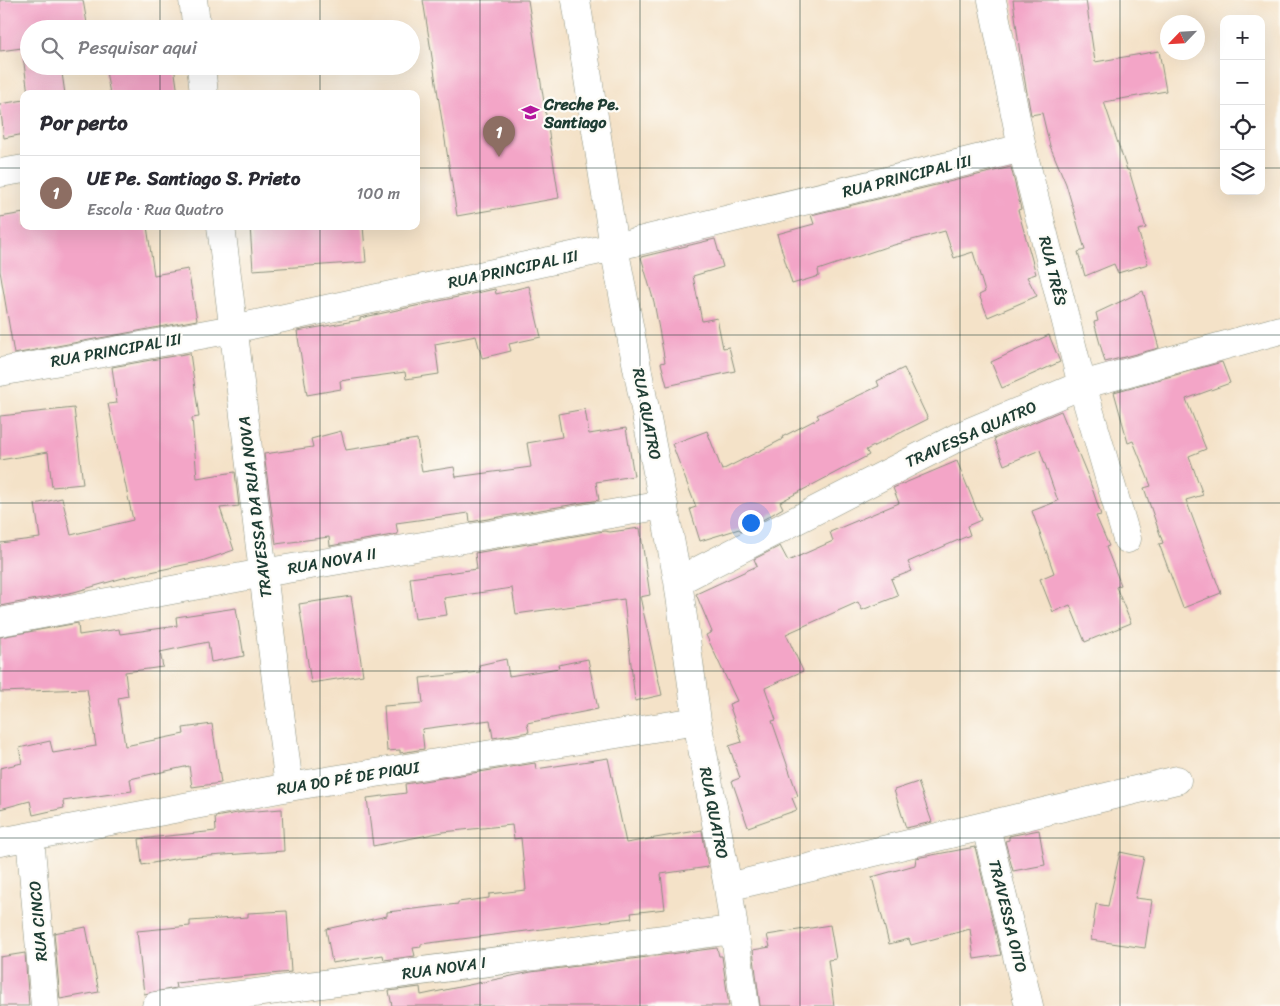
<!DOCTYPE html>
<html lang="pt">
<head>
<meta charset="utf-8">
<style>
  body { margin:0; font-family:Sriracha,sans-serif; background:#f2f2f3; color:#2b2b33 }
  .controls { position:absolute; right:15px; top:15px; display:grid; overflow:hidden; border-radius:10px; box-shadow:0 5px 20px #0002 }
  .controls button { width:45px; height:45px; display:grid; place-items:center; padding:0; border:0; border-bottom:1px solid #e1e1e2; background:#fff; color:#2b2b33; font:25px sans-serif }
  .compass { position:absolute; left:1160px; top:15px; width:45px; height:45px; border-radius:50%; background:#fff; box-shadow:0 5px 20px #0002; rotate:245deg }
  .you { position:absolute; left:750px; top:522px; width:18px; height:18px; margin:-12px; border:4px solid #fff; border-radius:50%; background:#1a73e8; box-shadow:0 0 0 8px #1a73e833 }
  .badge { display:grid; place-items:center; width:32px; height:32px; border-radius:50%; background:#111827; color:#fff; font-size:16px; font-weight:700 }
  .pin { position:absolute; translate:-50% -41px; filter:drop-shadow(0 1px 2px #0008) }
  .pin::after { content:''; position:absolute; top:26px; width:18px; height:15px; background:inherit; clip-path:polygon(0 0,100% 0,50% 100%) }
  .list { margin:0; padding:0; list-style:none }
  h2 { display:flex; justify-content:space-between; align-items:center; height:65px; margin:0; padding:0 20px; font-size:21px }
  h2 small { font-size:16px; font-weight:400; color:#7c7c81 }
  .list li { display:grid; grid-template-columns:32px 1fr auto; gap:15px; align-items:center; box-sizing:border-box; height:75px; padding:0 20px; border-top:1px solid #e1e1e2 }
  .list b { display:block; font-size:19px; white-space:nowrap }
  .list p { margin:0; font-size:16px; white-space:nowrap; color:#7c7c81 }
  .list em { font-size:16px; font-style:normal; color:#7c7c81 }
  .icon { flex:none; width:28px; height:28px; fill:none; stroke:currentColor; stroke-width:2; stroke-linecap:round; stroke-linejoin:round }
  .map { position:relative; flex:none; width:1280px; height:1006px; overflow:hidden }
  .search { position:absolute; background:#fff; box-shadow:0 5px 20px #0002; left:20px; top:20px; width:400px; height:55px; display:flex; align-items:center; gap:12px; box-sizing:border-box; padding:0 18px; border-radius:28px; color:#7c7c81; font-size:19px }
  .panel { position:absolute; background:#fff; box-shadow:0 5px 20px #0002; left:20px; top:90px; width:400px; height:140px; border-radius:10px }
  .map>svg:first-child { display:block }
</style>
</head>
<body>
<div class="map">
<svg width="1280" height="1006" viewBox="0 0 1280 1006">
  <rect width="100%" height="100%" fill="#fdfcf7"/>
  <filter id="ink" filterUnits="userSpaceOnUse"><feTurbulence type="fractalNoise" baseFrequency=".02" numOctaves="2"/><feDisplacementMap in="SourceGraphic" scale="10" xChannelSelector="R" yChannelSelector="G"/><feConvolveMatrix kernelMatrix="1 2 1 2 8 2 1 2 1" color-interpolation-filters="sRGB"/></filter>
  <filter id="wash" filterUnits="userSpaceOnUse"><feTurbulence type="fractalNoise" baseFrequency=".0096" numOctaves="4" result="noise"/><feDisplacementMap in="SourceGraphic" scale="20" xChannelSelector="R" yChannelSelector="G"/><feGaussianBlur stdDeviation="1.12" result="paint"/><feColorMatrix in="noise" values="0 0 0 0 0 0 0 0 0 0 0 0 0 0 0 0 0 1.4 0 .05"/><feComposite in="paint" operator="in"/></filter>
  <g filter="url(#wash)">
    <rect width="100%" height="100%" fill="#f4e2c8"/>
    <g id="blocks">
      <path fill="#f3a5c7" d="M0,0H83L88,29H29V66H61L65,94H28L22,48L0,51Z
        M423,0H528L559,198L457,216Z
        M1013,0H1086L1095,62L1159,51L1166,91L1104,102L1127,170H1129L1146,228L1138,230L1148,264L1118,273L1114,264L1085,276L1078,252L1085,250L1066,184L1050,146L1042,113L1031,115L1020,54Z
        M105,66H174L178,94H110Z
        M24,100V134L4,138L0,104Z
        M1011,167L1021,209L1018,210L1036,274L1027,277L1037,296L988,317L979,295L985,292L973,252L954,258L945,231L883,248L818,270L819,276L792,284L777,234L814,224L811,215Z
        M24,213V226H147L154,275L188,269L197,320L14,354L0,271V217Z
        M250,226H363L366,262L253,270Z
        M715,239L723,267L693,276L702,321L717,318L723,348L729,347L735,371L667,386L661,363L665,362L654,302L641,257Z
        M529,286L541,337L509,344L511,351L482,358L476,336L435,344L439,374L406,379L405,372L340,381L341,389L307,395L297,331L360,320V318L495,289L496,294Z
        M1143,291L1159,348L1105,362L1094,322L1098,321L1096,313Z
        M1049,335L1060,362L1002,388L991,362Z
        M190,353L199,417L192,418L197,478L235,472L239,506L220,508L234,550L202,561L123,578L74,592L0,606V543L40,538L35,504L62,498L71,535L133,520L108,404L117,403L112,367Z
        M1222,362L1230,383L1186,399L1206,449L1189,456L1203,495L1186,500L1221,593L1183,608L1159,544L1163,543L1144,488L1151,486L1133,441L1128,443L1114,392Z
        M904,368L928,419L866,450L869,455L780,502L783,508L766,518L741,531L739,529L700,541L690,509L696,507L672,444L707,431L722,470L783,439L782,437L819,418L817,415L879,386L877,381Z
        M74,408L83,484L52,487L48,452L0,460V416Z
        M585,409L589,434L626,428L634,476L596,482L599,500L470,522L469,513L396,523L398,534L330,546L329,537L276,544L264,454L313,447L311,439L341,431L346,450L417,439L422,472L454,467L456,477L531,467L527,443L562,437L558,414Z
        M1061,411L1089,479L1101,515L1096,516L1109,546L1106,547L1121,585L1116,587L1131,623L1085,642L1070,605L1053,612L1040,579L1054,573L1032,511L1058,501L1040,450L1004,465L994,439Z
        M957,461L981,520L967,526L970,535L908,562L912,571L891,579L898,596L862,610L858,602L786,634L803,671L765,688L776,720L772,721L798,796L792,798L797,810L748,827L732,781L740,778L729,746L742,742L729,704L737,701L706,635L712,632L696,594L757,566L754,559L780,546L788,561L833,541L830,532L899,503L893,488Z
        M640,528L650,595L640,597L662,695L635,701L624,599L516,614L512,588L444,598L447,615L415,619L410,578L477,569L475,553L604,531L610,532Z
        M351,596L363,675L311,683L299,604Z
        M236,608L244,656L211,662L208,642L160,652L163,667L125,672L128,696L118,698L125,746L184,734L183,728L212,724L221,783L192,787L189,766L130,779L132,791L63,801L64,808L33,815L30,801L0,809V768L22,763L19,748L50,741L53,753L96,746L87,689L0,692V637L78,623L79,635L119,629L120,634L177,626L176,617Z
        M506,659L509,676L559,668L558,665L588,659L598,709L527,723L529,732L493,738L490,720L422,729L424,749L400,753V750L387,751L384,706L423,703L420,678L480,672L479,665Z
        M608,758L626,843L702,830L708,867L661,874L665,909L631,913L632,918L421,944V947L413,948L415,956L384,960L383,955L332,963L326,929L387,916V912L458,904V902L489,898V894L526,890L521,838L514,839L512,825L443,832L373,846L367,798L406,793L405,784L535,763L536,769Z
        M918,782L932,822L906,828L894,790Z
        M282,809L284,851L179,858L142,865L139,839L216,831L215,817L243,812Z
        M1039,830L1045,865L1013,871L1005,841L1009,840V836Z
        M975,847L1001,955L974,959L970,929L911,945L909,939L889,944L872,877L915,865L916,858Z
        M1120,852L1144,857L1135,898L1152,900L1145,948L1091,940L1096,904L1108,906Z
        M287,911L291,972L175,983L176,988L144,994L137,931L190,926V921L248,917V913Z
        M830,925L836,959L828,960L834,1006H760L753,950L770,947L767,935Z
        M86,927L99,992L60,999L54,933Z
        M717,948L719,956H722L729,1006H392L389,991L420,987L421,995L531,972Z
        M25,953L29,1006H0V957Z"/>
    </g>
  </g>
  <g filter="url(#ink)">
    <use href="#blocks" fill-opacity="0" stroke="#8a907e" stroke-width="1"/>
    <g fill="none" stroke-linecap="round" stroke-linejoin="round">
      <defs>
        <path id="minor" d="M193,0L197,29
          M576,0L614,247L678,581L697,721L728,887L745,1006
          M992,0L1022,148L1082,385L1127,539
          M201,66L204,94
          M0,173L24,169
          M221,226L289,787
          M0,372L233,329L614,247L1022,148
          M678,581L960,436L1082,385L1280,330
          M0,622L263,573L664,505
          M986,827L1029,1006
          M30,837L45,1006
          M0,842L289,787L697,721
          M728,887L1177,780
          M156,1006L732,930"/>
      </defs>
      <use href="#minor" stroke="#8a907e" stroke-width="29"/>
      <use href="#minor" stroke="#fff" stroke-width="28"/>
    </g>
  </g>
  <path fill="none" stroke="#1f3d34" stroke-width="1" stroke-opacity="0.55" d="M160,0V29M320,0V29M480,0V1006M640,0V1006M800,0V1006M960,0V1006M1120,0V1006M160,66V94M320,66V94M0,168H24M416,168H1224M1261,168H1280M160,226V1006M320,226V1006M0,335H1280M0,503H1280M0,671H1280M0,838H1280"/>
  <defs>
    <symbol id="school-bare" viewBox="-9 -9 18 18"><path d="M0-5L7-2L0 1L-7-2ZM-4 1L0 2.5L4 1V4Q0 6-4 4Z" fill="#b5179e" stroke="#fdfcf7" stroke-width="2.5" paint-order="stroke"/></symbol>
  </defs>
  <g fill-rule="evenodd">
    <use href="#school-bare" x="518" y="100" width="25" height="25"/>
  </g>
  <g text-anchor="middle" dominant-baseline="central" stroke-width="4.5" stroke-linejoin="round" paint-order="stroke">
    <g font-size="16" font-weight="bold" fill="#1f3d34" stroke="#fdfcf7" text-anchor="start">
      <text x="544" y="104">Creche Pe.<tspan x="544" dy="18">Santiago</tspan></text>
    </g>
    <g font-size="16" fill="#1f3d34" stroke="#fdfcf7">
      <text transform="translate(907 176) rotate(-14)">RUA PRINCIPAL III</text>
      <text transform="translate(513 269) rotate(-12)">RUA PRINCIPAL III</text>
      <text transform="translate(1053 271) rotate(76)">RUA TRÊS</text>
      <text transform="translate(116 350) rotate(-10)">RUA PRINCIPAL III</text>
      <text transform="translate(647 414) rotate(79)">RUA QUATRO</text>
      <text transform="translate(971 434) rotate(-24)">TRAVESSA QUATRO</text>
      <text transform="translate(255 507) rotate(-97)">TRAVESSA DA RUA NOVA</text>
      <text transform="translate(332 561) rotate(-10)">RUA NOVA II</text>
      <text transform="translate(348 778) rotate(-9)">RUA DO PÉ DE PIQUI</text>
      <text transform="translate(714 813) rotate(79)">RUA QUATRO</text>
      <text transform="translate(1008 916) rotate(76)">TRAVESSA OITO</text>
      <text transform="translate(38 921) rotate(-95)">RUA CINCO</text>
      <text transform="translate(444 968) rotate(-8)">RUA NOVA I</text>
    </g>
  </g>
</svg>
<div class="controls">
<button>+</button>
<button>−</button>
<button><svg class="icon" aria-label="locate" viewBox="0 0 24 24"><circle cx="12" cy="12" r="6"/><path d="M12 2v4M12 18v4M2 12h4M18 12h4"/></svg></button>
<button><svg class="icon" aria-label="layers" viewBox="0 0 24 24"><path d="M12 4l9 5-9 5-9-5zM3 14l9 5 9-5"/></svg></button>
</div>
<svg class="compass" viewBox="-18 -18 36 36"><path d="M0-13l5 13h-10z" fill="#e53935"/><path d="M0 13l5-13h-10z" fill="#7c7c81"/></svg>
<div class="you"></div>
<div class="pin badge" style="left:499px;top:157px;background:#8d6e63">1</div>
<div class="search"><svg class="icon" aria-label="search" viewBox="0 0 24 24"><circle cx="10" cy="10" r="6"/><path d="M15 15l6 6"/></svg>Pesquisar aqui</div>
<section class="panel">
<h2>Por perto<small></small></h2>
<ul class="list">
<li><span class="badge" style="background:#8d6e63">1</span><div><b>UE Pe. Santiago S. Prieto</b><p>Escola · Rua Quatro</p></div><em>100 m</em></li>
</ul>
</section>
</div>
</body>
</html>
